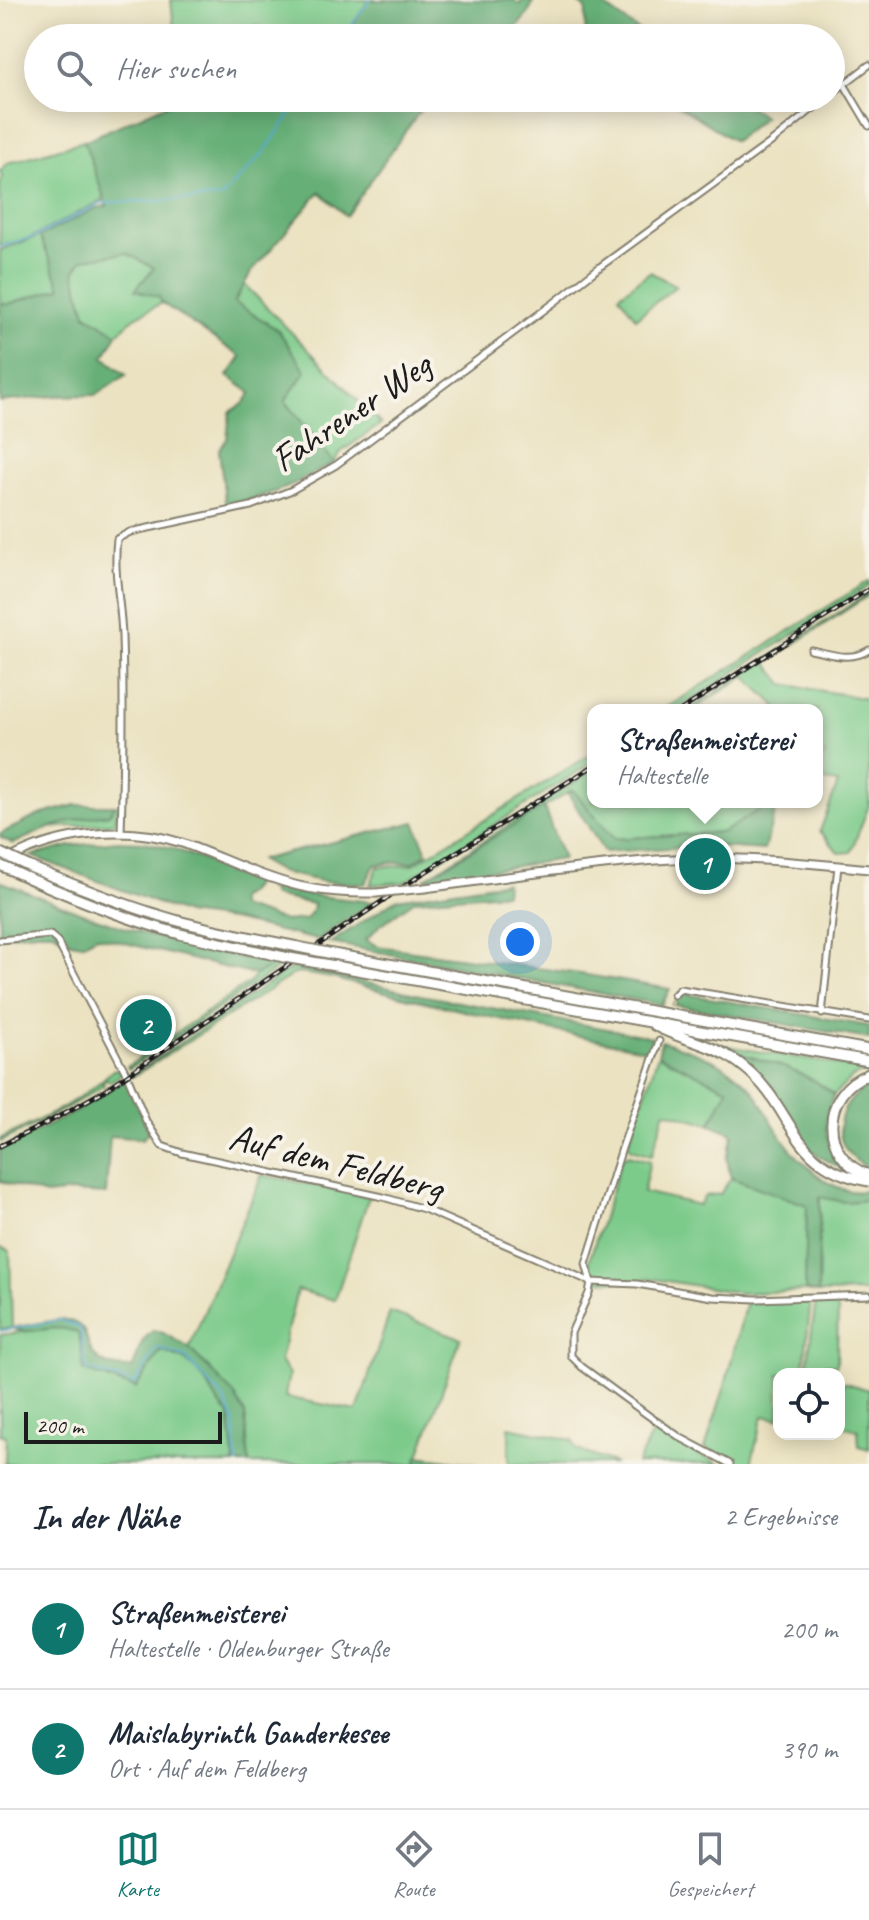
<!DOCTYPE html>
<html lang="de">
<head>
<meta charset="utf-8">
<style>
  body { margin:0; font-family:Caveat,sans-serif; background:#f2f2f3; color:#1f2937 }
  .controls { position:absolute; right:24px; bottom:24px; display:grid; overflow:hidden; border-radius:16px; box-shadow:0 4px 20px #0003 }
  .controls button { width:72px; height:72px; display:grid; place-items:center; padding:0; border:0; border-bottom:2px solid #e0e1e3; background:#fff; color:#1f2937; font:40px sans-serif }
  .scale { position:absolute; left:24px; bottom:20px; width:198px; box-sizing:border-box; padding-left:8px; border:4px solid #1c1c1c; border-top:0; font-size:22px; line-height:28px; white-space:nowrap; color:#1c1c1c; -webkit-text-stroke:6px #f7f3e8; paint-order:stroke }
  .you { position:absolute; left:520px; top:942px; width:28px; height:28px; margin:-20px; border:6px solid #fff; border-radius:50%; background:#1a73e8; box-shadow:0 0 0 12px #1a73e833 }
  .badge { display:grid; place-items:center; width:52px; height:52px; border-radius:50%; background:#0f766e; color:#fff; font-size:26px; font-weight:700 }
  .pin { position:absolute; translate:-50% -50%; border:4px solid #fff; box-shadow:0 2px 8px #0006 }
  .popup { position:absolute; left:587px; top:704px; width:236px; height:104px; box-sizing:border-box; display:grid; place-content:center; border-radius:16px; background:#fff; filter:drop-shadow(0 2px 6px #0005); font-size:26px; white-space:nowrap; color:#747a83 }
  .popup b { font-size:30px; color:#1f2937 }
  .popup::after { content:''; position:absolute; left:50%; top:100%; margin-left:-16px; border:16px solid transparent; border-top-color:#fff }
  .list { margin:0; padding:0; list-style:none }
  h2 { display:flex; justify-content:space-between; align-items:center; height:104px; margin:0; padding:0 32px; font-size:34px }
  h2 small { font-size:26px; font-weight:400; color:#747a83 }
  .list li { display:grid; grid-template-columns:52px 1fr auto; gap:24px; align-items:center; box-sizing:border-box; height:120px; padding:0 32px; border-top:2px solid #e0e1e3 }
  .list b { display:block; font-size:30px; white-space:nowrap }
  .list p { margin:0; font-size:26px; white-space:nowrap; color:#747a83 }
  .list em { font-size:26px; font-style:normal; color:#747a83 }
  .icon { flex:none; width:44px; height:44px; fill:none; stroke:currentColor; stroke-width:2; stroke-linecap:round; stroke-linejoin:round }
  .map { position:relative; flex:none; width:869px; height:1464px; overflow:hidden }
  .search { position:absolute; background:#fff; box-shadow:0 4px 20px #0003; left:24px; right:24px; top:24px; height:88px; display:flex; align-items:center; gap:20px; box-sizing:border-box; padding:0 28px; border-radius:44px; color:#747a83; font-size:30px }
  .sheet { height:344px; background:#fff }
  nav { display:flex; justify-content:space-around; align-items:center; box-sizing:border-box; height:112px; border-top:2px solid #e0e1e3; background:#fff; font-size:22px; color:#747a83 }
  nav a { display:grid; justify-items:center; gap:4px }
  nav .on { color:#0f766e }
  .map>svg:first-child { display:block }
</style>
</head>
<body>
<div class="map">
<svg width="869" height="1464" viewBox="0 0 869 1464">
  <rect width="100%" height="100%" fill="#f7f3e8"/>
  <filter id="ink" filterUnits="userSpaceOnUse"><feTurbulence type="fractalNoise" baseFrequency=".0125" numOctaves="2"/><feDisplacementMap in="SourceGraphic" scale="16" xChannelSelector="R" yChannelSelector="G"/><feConvolveMatrix kernelMatrix="1 2 1 2 8 2 1 2 1" color-interpolation-filters="sRGB"/></filter>
  <filter id="wash" filterUnits="userSpaceOnUse"><feTurbulence type="fractalNoise" baseFrequency=".006" numOctaves="4" result="noise"/><feDisplacementMap in="SourceGraphic" scale="32" xChannelSelector="R" yChannelSelector="G"/><feGaussianBlur stdDeviation="1.8" result="paint"/><feColorMatrix in="noise" values="0 0 0 0 0 0 0 0 0 0 0 0 0 0 0 0 0 1.4 0 .05"/><feComposite in="paint" operator="in"/></filter>
  <g filter="url(#wash)">
    <rect width="100%" height="100%" fill="#ebe2c1"/>
    <path fill="#7dcb8b" stroke="#4c7454" stroke-width="2" d="M171,0H369L344,38H281L256,25L247,38H175Z
      M84,141L105,199L30,238L0,246V184L2,178L0,171L8,163Z
      M40,236L61,288L8,304H0V250Z
      M126,253L155,268L159,297L162,303L135,317L117,334L86,314L74,271L83,259Z
      M650,272L676,286L636,318L619,295Z
      M244,284L381,424L341,452L334,463L285,400L234,303Z
      M869,581V586L675,710H663Z
      M869,593V595L767,662L783,684L869,699V805L851,852L839,853L820,831L838,783L817,780V763L825,755L817,747V710H780L745,676L693,710H688Z
      M593,753V762L405,882L370,885L378,867L412,865Z
      M593,770V802H762L767,807L723,832L614,839L572,790L424,879Z
      M115,805L118,806L115,823L47,828L78,818L109,814Z
      M275,965L281,966L129,1069L127,1067L250,982L255,975Z
      M292,968L337,976L332,978L301,973L294,974L132,1077L131,1076Z
      M715,1044L869,1070V1071L854,1076L834,1095C801,1065 754,1063 715,1044Z
      M658,1055L729,1089L710,1124L665,1111L652,1155L631,1149L628,1143Z
      M117,1069L123,1073L109,1082L107,1079L102,1083L104,1085C71,1107 36,1125 0,1142V1139C40,1120 81,1102 113,1070Z
      M628,1155L650,1161L643,1192L699,1205L705,1196L720,1194L731,1178L807,1205L805,1291L741,1293L648,1278L637,1282L595,1280L591,1275L589,1261L622,1158Z
      M262,1175L369,1196L335,1300L297,1290L280,1361L289,1374L285,1397L357,1411L390,1312L461,1338L416,1464H249L245,1414L189,1348Z
      M820,1196L844,1202L869,1200V1292L818,1293Z
      M0,1247L10,1251L12,1328L0,1329Z
      M811,1300L803,1374H779V1419L763,1416L751,1464H735L705,1448L725,1386L746,1302Z
      M816,1300L838,1302L837,1365L825,1364L823,1371H818L817,1374H806Z
      M56,1327L69,1328L79,1334L85,1371L124,1385L161,1351L183,1359L196,1369L207,1383L219,1404L229,1415L235,1464H5L6,1436L0,1434V1335Z
      M843,1382L869,1390V1449L859,1446L858,1430L842,1426Z
      M509,1427L572,1440L577,1450L616,1464H509Z
      M655,1427L680,1445L719,1464H637Z"/>
    <path fill="#66af77" stroke="#41664a" stroke-width="2" d="M369,0H513L520,4L522,0H534L528,14L507,38H344Z
      M574,0H596L649,38H585L586,9Z
      M181,98H429L346,216L320,192L252,271L234,302L278,330L306,371L285,401L334,463L288,487L226,508L219,450L227,439L230,412L243,404L251,393L228,376L241,357L162,303L159,297L135,290L154,268L126,253L83,259L74,272L86,314L117,334L104,357L126,375L96,395L54,396L0,402V304H8L61,288L40,236L96,208L107,206L84,141Z
      M667,98H737L764,117L734,141Z
      M573,790L614,839L723,832L772,802H776L777,805L764,850L704,846L604,852L568,793Z
      M76,805H115L109,814C70,819 48,827 13,844L0,837V834L39,815Z
      M544,807L563,859L440,878L424,879Z
      M415,822L427,853L412,863L395,862L375,865L365,884L325,882L280,872L259,860Z
      M118,841L144,842L172,848L253,879L255,883C251,891 247,894 239,898V907L285,921L306,919L312,911L313,904L273,896L270,891L274,889C307,896 340,898 373,902L317,940L231,920L186,914L31,856L70,846Z
      M0,881C44,899 87,916 132,930C179,944 227,955 275,965L255,975L97,936L82,944L66,941L54,932H37L0,936Z
      M506,882L505,893L415,900L378,927L366,940L377,946L581,974L670,989L662,1005L330,943L397,899Z
      M337,976L420,995L652,1037L651,1051C544,1029 438,1007 332,978Z
      M681,993L869,1026V1039L674,1005Z
      M661,1041C695,1051 724,1061 749,1086C762,1099 768,1118 779,1133C793,1155 823,1186 850,1191C856,1192 863,1191 869,1191V1200L844,1202L820,1197L818,1293L805,1291L807,1205L731,1178L727,1159L733,1133L710,1124L728,1089L658,1055Z
      M730,1051C765,1061 806,1070 834,1095C820,1126 826,1145 846,1171L819,1156L804,1144L765,1082Z
      M125,1079L149,1132L142,1139L110,1136L106,1194L71,1192L46,1195L0,1181V1149L75,1112Z
      M869,1086V1168C828,1150 832,1105 869,1086Z
      M62,1319C69,1321 76,1322 81,1327C85,1331 87,1339 89,1345C95,1365 113,1368 132,1368C141,1353 136,1343 154,1330L163,1333L188,1347L234,1394L245,1414L249,1464H235L229,1415L219,1404L207,1383L196,1369L183,1359L161,1351L136,1388L84,1371L79,1334C53,1320 34,1338 12,1328Z
      M418,1456L477,1464H416Z"/>
    <g fill="none" stroke-linecap="round" stroke-linejoin="round">
      <path stroke="#55acd1" stroke-width="2" d="M342,38L370,0
        M0,247L36,236L101,203L221,198L265,151L301,98
        M0,1331L60,1320L80,1328L86,1369L135,1384L157,1348L185,1357L224,1399L234,1422L237,1464"/>
    </g>
  </g>
  <g filter="url(#ink)">
    <g fill="none" stroke-linecap="round" stroke-linejoin="round">
      <path stroke="#c2baa0" stroke-width="5" stroke-dasharray="5 2.5" stroke-linecap="butt" d="M668,1013L674,995"/>
      <defs>
        <path id="minor" d="M844,84L869,126
          M831,94L869,65
          M811,650C832,654 850,662 869,650
          M121,833C123,768 124,702 122,636C121,603 113,573 117,539L130,532L251,506L292,490L336,465L555,302L601,266L774,140L826,98
          M0,940L50,935L57,941L127,1075L146,1121L162,1146L182,1153L383,1197L424,1209L591,1282L637,1284L712,1297L756,1299L869,1295
          M674,995L680,989L869,1020
          M822,1014L838,866
          M659,1041L622,1148L586,1264L591,1282L589,1293L571,1333V1356L582,1367L649,1416L681,1438L730,1464"/>
        <path id="secondary" d="M9,859C59,832 127,825 182,843C219,856 253,874 291,884C319,892 347,893 376,893
          M425,888C502,878 579,866 656,860C727,855 799,862 869,869"/>
        <path id="motorway" d="M0,865C58,892 118,917 180,934C214,942 249,949 284,957
          M30,867C80,888 130,908 182,922C220,932 259,939 298,947
          M338,955L869,1050
          M324,964L869,1061
          M654,1025C685,1042 715,1043 744,1067C796,1108 788,1168 869,1181
          M869,1074C820,1091 819,1159 869,1175"/>
      </defs>
      <use href="#minor" stroke="#847f6e" stroke-width="9"/>
      <use href="#secondary" stroke="#847f6e" stroke-width="11"/>
      <use href="#motorway" stroke="#847f6e" stroke-width="13"/>
      <use href="#minor" stroke="#fff" stroke-width="5"/>
      <use href="#secondary" stroke="#fff" stroke-width="7"/>
      <use href="#motorway" stroke="#fff" stroke-width="9"/>
      <defs>
        <path id="rail" d="M681,710L869,589
          M0,1146L49,1122L102,1092L422,874L593,766"/>
      </defs>
      <use href="#rail" stroke="#1c1c1c" stroke-width="5"/>
      <use href="#rail" stroke="#f7f3e8" stroke-width="2" stroke-dasharray="6" stroke-linecap="butt"/>
      <defs>
        <path id="secondary-bridge" d="M376,893L425,888"/>
        <path id="motorway-bridge" d="M0,853L30,867
          M298,947L338,955
          M284,957L324,964"/>
      </defs>
      <use href="#secondary-bridge" stroke="#847f6e" stroke-width="11" stroke-linecap="butt"/>
      <use href="#motorway-bridge" stroke="#847f6e" stroke-width="13" stroke-linecap="butt"/>
      <use href="#secondary-bridge" stroke="#fff" stroke-width="7"/>
      <use href="#motorway-bridge" stroke="#fff" stroke-width="9"/>
    </g>
  </g>
  <g text-anchor="middle" dominant-baseline="central" stroke-width="8" stroke-linejoin="round" paint-order="stroke">
    <g font-size="38" fill="#1c1c1c" stroke="#f7f3e8">
      <text transform="translate(351 412) rotate(-34)">Fahrener Weg</text>
      <text transform="translate(336 1162) rotate(14)">Auf dem Feldberg</text>
    </g>
  </g>
</svg>
<div class="controls">
<button><svg class="icon" aria-label="locate" viewBox="0 0 24 24"><circle cx="12" cy="12" r="6"/><path d="M12 2v4M12 18v4M2 12h4M18 12h4"/></svg></button>
</div>
<div class="scale">200 m</div>
<div class="you"></div>
<div class="pin badge" style="left:705px;top:864px">1</div>
<div class="popup"><b>Straßenmeisterei</b>Haltestelle</div>
<div class="pin badge" style="left:146px;top:1025px">2</div>
<div class="search"><svg class="icon" aria-label="search" viewBox="0 0 24 24"><circle cx="10" cy="10" r="6"/><path d="M15 15l6 6"/></svg>Hier suchen</div>
</div>
<section class="sheet">
<h2>In der Nähe<small>2 Ergebnisse</small></h2>
<ul class="list">
<li><span class="badge">1</span><div><b>Straßenmeisterei</b><p>Haltestelle · Oldenburger Straße</p></div><em>200 m</em></li>
<li><span class="badge">2</span><div><b>Maislabyrinth Ganderkesee</b><p>Ort · Auf dem Feldberg</p></div><em>390 m</em></li>
</ul>
</section>
<nav>
<a class="on"><svg class="icon" aria-label="map" viewBox="0 0 24 24"><path d="M3 6l6-2 6 2 6-2v14l-6 2-6-2-6 2zM9 4v14M15 6v14"/></svg>Karte</a>
<a><svg class="icon" aria-label="directions" viewBox="0 0 24 24"><path d="M12 3l9 9-9 9-9-9zM9 14v-3h6M13 9l2 2-2 2"/></svg>Route</a>
<a><svg class="icon" aria-label="saved" viewBox="0 0 24 24"><path d="M7 4h10v16l-5-4-5 4z"/></svg>Gespeichert</a>
</nav>
</body>
</html>
